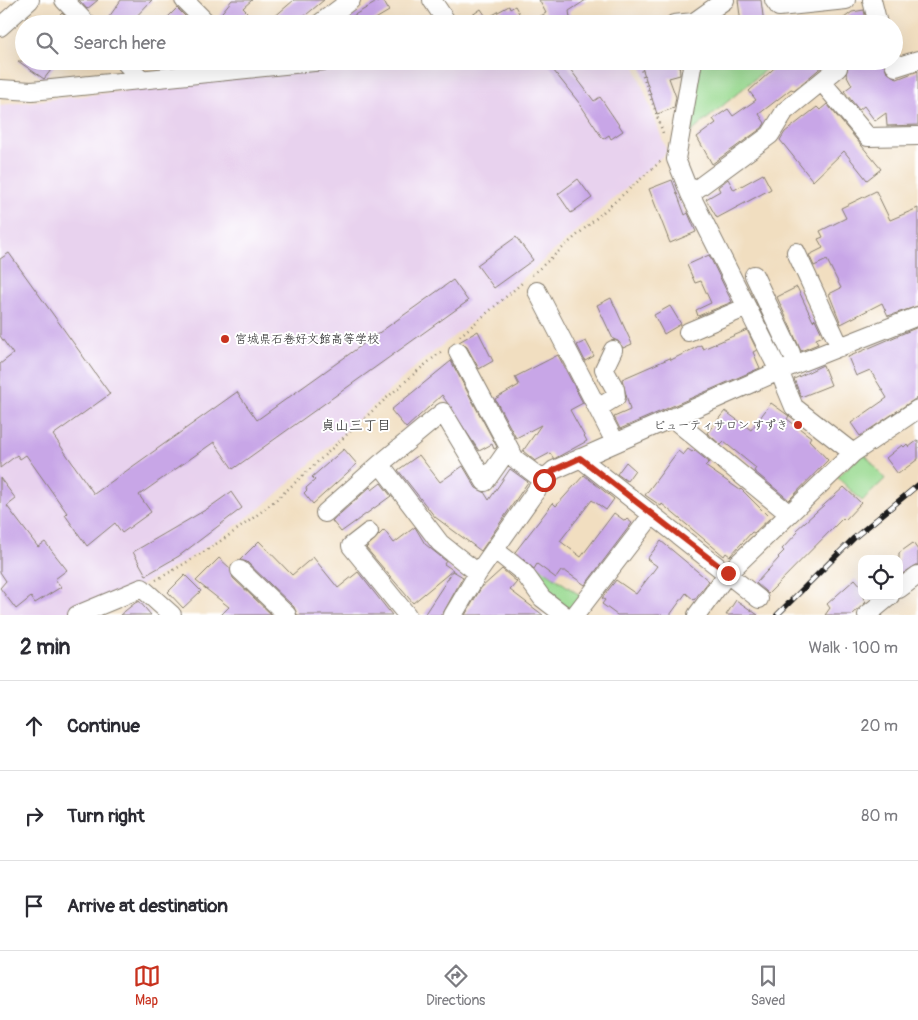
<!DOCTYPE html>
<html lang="en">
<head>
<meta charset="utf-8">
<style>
  body { margin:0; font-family:Pangolin,"Klee One",sans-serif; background:#f2f2f3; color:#2b2b33 }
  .controls { position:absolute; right:15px; bottom:15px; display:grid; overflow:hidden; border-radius:10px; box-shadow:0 5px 20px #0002 }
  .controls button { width:45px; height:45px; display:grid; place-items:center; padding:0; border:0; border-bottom:1px solid #e1e1e2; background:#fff; color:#2b2b33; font:25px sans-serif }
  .stop { position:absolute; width:15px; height:15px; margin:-11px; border:4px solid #c8321e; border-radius:50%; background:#fff }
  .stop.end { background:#c8321e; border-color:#fff; box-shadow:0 1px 5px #0008 }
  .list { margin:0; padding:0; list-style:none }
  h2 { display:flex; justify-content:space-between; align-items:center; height:65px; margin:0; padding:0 20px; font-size:21px }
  h2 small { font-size:16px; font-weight:400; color:#7c7c81 }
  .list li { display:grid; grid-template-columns:32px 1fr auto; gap:15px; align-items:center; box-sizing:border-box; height:90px; padding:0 20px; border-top:1px solid #e1e1e2 }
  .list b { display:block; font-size:19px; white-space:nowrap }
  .list em { font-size:16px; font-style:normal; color:#7c7c81 }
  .icon { flex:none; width:28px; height:28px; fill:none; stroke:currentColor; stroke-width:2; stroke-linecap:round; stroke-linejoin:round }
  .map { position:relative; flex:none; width:918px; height:615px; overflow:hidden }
  .search { position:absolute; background:#fff; box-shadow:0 5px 20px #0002; left:15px; right:15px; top:15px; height:55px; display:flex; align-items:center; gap:12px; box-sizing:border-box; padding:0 18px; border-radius:28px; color:#7c7c81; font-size:19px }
  .sheet { height:335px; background:#fff }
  nav { display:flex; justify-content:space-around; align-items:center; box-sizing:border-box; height:70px; border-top:1px solid #e1e1e2; background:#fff; font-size:14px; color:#7c7c81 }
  nav a { display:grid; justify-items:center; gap:2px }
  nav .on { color:#c8321e }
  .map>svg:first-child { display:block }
</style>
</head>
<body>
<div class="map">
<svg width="918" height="615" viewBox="0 0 918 615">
  <rect width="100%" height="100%" fill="#fff"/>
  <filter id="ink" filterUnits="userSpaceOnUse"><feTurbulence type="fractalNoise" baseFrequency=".02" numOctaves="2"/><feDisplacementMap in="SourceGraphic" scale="10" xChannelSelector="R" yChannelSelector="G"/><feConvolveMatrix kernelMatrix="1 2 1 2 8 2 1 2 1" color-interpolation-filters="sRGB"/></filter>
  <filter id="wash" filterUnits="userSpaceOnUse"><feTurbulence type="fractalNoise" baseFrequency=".0096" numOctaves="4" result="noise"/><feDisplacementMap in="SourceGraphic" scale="20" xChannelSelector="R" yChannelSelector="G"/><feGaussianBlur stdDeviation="1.12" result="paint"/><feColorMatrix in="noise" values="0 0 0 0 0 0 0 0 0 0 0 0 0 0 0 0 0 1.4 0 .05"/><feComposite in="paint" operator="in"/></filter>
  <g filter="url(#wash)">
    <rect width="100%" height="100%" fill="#f1dec0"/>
    <path fill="#e8d2ee" d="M389,61H633L667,152L482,314L418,364L274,497L240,523L187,560L134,589L73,615H3L0,612V105Z"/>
    <path fill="#9ada91" stroke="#5b7b56" d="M772,61L773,64L765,70L682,140L696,64Z
      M864,453L885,479L862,501L837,477Z
      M538,566L581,596L574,606L567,608L546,594L533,573Z"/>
    <g id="blocks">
      <path fill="#c8a6e7" d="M79,0H98L87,9Z
        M121,0H152L129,24H104Z
        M232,0H252L243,8L247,12L236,24H225L218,17Z
        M294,0H324L295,24H266Z
        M380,0H383L389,11L367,24H339Z
        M539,0H586L569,11L571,24H526L546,13Z
        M738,0H761L764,24H741Z
        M509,6L510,9L515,6L525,24H459L481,9L487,18Z
        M177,8L193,24H161Z
        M864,10L867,24H836L852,12Z
        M62,13L70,22L52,24Z
        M18,61H58L44,79Z
        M546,61H564L594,101L600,97L623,131L611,139L609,135L603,139L580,104Z
        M640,61H679L680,75L669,78L676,97L674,108L657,114Z
        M782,61H829L794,90L791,89L759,114L765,123L762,128L712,164L697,137L716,123L713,119L728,109L733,116L756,100L749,91Z
        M846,61H883L887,72L897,79L918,71V125L887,126L886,113L875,121L864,106L859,110L844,91L852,85L846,74L848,67Z
        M827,104L881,169L867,180L844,151L813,181L780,140L785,132L817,107L820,110Z
        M763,174L771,189L717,218L706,199L720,191L718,187L728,179L734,190Z
        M578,179L592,198L571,213L558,194Z
        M672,180L685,215L688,213L696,232L670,243L649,189Z
        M876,191L890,220L918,208V306L888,316L882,303L841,324L829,294L841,288L827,260L814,266L809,255L823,248L818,239L823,237L820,231L846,218L841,208Z
        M516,237L533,260L494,288L477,265Z
        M9,253L110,394L53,435L94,494L237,392L257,420L453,280L468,301L233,469L214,442L139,495L151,512L122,533L115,523L87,546L65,515L67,513L26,455L20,459L17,455L0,468V364L13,354L0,336V259Z
        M709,255L732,302L698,316L696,310L711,303L701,281L695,283L687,265Z
        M797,287L813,321L815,319L823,336L816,339L818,344L801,351L777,297Z
        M611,298L632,344L623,348L618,341L613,339L597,305Z
        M670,306L681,324L664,334L654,315Z
        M918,327V397L860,436L851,423L887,398L870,370L856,376L848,357Z
        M747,330L757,350L753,352L760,368L620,429L614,417L630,410L622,379L670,358L671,360L701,345L703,349Z
        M478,331L493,361L479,369L467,347L459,342Z
        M586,341L594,356L585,361L577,345Z
        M558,355L583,403L570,410L587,441L554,459L550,453L535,461L523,451L541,425L516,438L495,399L519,385L515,377Z
        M451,361L497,447L496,448L494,449L492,444L479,451L442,395L406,428L391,410Z
        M823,365L831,385L801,397L794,379Z
        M771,403L789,416L787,419L811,437L809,440L828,460L789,500L754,471L756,468L724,442L721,445L707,433L725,411L751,430Z
        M918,440V459L898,474L886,458L902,445L904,447L907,444L909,447Z
        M344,449L357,464L313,504L304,493L307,490L306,488L315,480L312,477Z
        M688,449L692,452L694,450L709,462L705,466L740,490L741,489L770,518L754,533L752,532L730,556L726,553L724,556L662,504L661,506L645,495L678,451L683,455Z
        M419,455L440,482L463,466L476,488L484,492L489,500L510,469L528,482L481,551L435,517L398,470Z
        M626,462L635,470L627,481L617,474Z
        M584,475L614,499L606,510L592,500L560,541L581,557L614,513L625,521L627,519L632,523L585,585L565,571H561L556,578L537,564L534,569L515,552L553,503L556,506Z
        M0,478L16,499L7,506L38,547L45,542L67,570L55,579L61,587L35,603L31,597L16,609L0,588L6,581L0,572Z
        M381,483L391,496L341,532L332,521L370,487L372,490Z
        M844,487L861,503L845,520L843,518L768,594L756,583L779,558L778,557L784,551L782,549L798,532L796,530Z
        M231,492L242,508L179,556L146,575L133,552L207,509Z
        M415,527L425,544L446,561L444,564L453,570L413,603L366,548L384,530L394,543Z
        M259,541L292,575L313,557L338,588L358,572L392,615H297L294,607L247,562L240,560Z
        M661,541L709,581L694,600L686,593L670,615H617L602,604L605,600L602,598L616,580L636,594L657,566L647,559Z
        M913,543L918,550V564L899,576V553Z
        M219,558L230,568L233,578L272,615H221L229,607L196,581Z
        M502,569L517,582L510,590L543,615H465L481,588Z
        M453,571L463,577L442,615H424Z
        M185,575L201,591L183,608L168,592Z
        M855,579L862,587V596L865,597L863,598L866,602L852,615H825L830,608L827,604Z
        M736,600L758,615H726Z
        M139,601L151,615H120L135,603Z"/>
    </g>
  </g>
  <g filter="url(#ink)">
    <use href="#blocks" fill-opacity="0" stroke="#867d6e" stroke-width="1"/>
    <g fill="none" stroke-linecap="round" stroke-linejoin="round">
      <defs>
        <path id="minor" d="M64,0L87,24
          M184,0L208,24
          M432,0L448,24
          M774,0L779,7L846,0
          M872,0L878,24
          M319,24L351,0
          M674,24L694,22L725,0
          M0,27L30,0
          M124,61L142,80
          M693,61L676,159L690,194L779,371L794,407L853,453L728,573L697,615
          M893,61L896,67L918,60
          M822,82L868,137L918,136
          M0,89L32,91L324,61
          M690,194L770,135L785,111L838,68
          M796,252L840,347
          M754,275L791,353
          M537,291L615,442
          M688,332L747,307
          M458,352L515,459L543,480
          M598,408L616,397L615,389L604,369L613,350
          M672,418L788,513
          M853,453L918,409
          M580,458L759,599
          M380,464L443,412L485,482L509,448
          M325,513L380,464L440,543L478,573
          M369,532L351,546L407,615
          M495,550L524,573L542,598L564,615
          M240,570L287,615
          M899,589L918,575
          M77,615L142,588L172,615
          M453,615L478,573L545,478L554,470L779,371L918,316
          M575,615L652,515
          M867,615L890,596"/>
      </defs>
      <use href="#minor" stroke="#867d6e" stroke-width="20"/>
      <path stroke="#867d6e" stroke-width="2.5" stroke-dasharray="1 4" stroke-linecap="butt" d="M638,61L663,133
        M532,275L661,161
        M460,336L522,283
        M156,580C199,556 240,530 277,499C332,450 384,397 442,351"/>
      <use href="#minor" stroke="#fff" stroke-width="18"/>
      <defs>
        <path id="rail" d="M777,615L854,538L918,485"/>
      </defs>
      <use href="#rail" stroke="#1c1c1c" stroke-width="5.5"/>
      <use href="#rail" stroke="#fff" stroke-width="4" stroke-dasharray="11" stroke-linecap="butt"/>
    </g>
  </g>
  <g fill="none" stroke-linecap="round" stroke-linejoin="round" filter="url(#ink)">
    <path stroke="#c8321e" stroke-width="6" d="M544,480L554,470L580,458L728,573"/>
  </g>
  <g fill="#c8321e" stroke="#fff" stroke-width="2">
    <circle cx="225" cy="339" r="5"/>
    <circle cx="798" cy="425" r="5"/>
  </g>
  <g text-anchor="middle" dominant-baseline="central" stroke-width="4" stroke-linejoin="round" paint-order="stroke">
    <g font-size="12" fill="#1c1c1c" stroke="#fff" text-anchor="start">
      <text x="235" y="339">宮城県石巻好文館高等学校</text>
      <text x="788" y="425" text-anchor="end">ビューティサロン すずき</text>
    </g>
    <g font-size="14" fill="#1c1c1c" stroke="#fff">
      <text x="356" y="425">貞山三丁目</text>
    </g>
  </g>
</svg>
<div class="controls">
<button><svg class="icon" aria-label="locate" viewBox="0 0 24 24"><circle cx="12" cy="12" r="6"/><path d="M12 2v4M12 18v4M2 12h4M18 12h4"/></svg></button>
</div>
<div class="stop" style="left:544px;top:480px"></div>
<div class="stop end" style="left:728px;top:573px"></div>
<div class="search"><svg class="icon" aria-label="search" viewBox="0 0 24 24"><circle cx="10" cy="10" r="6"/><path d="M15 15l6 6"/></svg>Search here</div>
</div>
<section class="sheet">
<h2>2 min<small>Walk · 100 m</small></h2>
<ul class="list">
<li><svg class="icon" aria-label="ahead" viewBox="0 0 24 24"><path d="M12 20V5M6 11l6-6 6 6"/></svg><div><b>Continue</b></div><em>20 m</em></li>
<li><svg class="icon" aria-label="right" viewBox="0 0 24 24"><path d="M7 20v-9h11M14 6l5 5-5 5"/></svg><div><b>Turn right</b></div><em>80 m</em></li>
<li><svg class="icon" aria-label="arrive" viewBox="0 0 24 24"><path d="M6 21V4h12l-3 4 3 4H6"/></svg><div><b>Arrive at destination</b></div></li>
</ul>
</section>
<nav>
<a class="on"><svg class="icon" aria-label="map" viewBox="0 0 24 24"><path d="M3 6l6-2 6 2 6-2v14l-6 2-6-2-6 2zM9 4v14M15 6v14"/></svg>Map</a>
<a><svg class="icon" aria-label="directions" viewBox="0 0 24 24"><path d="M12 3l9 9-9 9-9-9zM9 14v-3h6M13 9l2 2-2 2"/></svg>Directions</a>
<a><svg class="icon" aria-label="saved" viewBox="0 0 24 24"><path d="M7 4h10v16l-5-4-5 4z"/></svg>Saved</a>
</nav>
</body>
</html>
